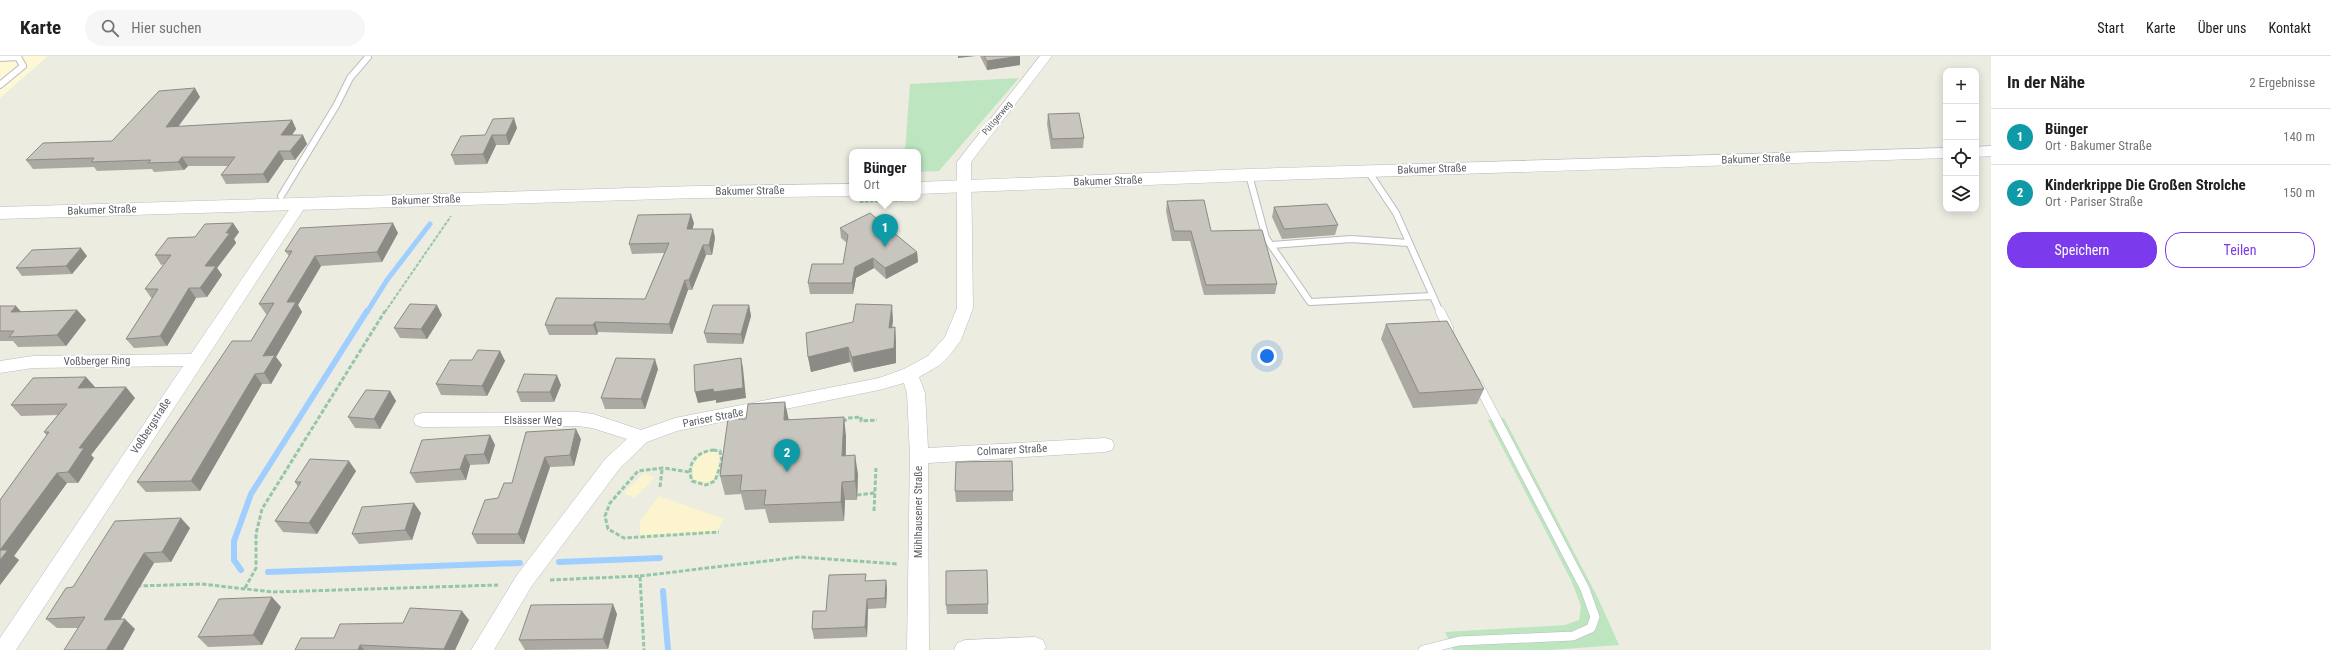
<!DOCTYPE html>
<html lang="de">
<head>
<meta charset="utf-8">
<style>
  body { margin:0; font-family:"Roboto Condensed",sans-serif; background:#f6f6f6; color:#202124 }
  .controls { position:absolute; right:12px; top:12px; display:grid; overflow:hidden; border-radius:8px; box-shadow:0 2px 10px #0003 }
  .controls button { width:36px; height:36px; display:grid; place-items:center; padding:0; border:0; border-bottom:1px solid #e0e0e0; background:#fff; color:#202124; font:20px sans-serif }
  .you { position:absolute; left:1267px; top:300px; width:14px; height:14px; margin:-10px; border:3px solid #fff; border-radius:50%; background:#1a73e8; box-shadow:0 0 0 6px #1a73e833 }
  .badge { display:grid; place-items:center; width:26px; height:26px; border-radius:50%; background:#7c3aed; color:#fff; font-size:13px; font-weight:700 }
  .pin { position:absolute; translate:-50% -33px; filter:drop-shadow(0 1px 2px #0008) }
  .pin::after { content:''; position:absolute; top:21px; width:14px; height:12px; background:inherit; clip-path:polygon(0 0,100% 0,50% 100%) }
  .popup { position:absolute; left:849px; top:93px; width:72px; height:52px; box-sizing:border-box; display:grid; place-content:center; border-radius:8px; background:#fff; filter:drop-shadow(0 1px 3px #0005); font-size:13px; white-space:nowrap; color:#757577 }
  .popup b { font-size:15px; color:#202124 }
  .popup::after { content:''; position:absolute; left:50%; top:100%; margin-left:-8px; border:8px solid transparent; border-top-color:#fff }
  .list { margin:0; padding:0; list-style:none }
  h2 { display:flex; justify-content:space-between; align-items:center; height:52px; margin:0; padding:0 16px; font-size:17px }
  h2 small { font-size:13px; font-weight:400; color:#757577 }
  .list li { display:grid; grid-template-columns:26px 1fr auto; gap:12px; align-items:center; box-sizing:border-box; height:56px; padding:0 16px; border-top:1px solid #e0e0e0 }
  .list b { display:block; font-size:15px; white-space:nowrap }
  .list p { margin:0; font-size:13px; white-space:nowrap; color:#757577 }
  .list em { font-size:13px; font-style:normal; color:#757577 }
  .actions { display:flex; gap:8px; padding:12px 16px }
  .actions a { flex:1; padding:9px 0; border:1px solid #7c3aed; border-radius:16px; text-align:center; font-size:14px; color:#7c3aed }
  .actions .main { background:#7c3aed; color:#fff }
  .icon { flex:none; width:22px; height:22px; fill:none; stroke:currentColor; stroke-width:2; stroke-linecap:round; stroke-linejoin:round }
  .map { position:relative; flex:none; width:1991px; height:594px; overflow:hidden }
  header { display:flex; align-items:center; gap:24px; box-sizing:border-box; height:56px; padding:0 20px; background:#fff; border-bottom:1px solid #e0e0e0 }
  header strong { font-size:19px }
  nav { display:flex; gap:22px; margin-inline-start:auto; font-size:14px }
  .search { width:280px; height:36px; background:#f6f6f6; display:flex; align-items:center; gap:10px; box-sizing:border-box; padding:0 14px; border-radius:22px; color:#757577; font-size:15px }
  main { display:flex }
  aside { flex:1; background:#fff }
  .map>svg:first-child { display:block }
</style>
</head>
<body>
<header>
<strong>Karte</strong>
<div class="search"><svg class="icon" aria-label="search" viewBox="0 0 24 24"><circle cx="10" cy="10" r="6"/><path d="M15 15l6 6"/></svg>Hier suchen</div>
<nav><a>Start</a><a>Karte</a><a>Über uns</a><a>Kontakt</a></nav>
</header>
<main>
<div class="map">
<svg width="1991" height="594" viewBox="0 0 1991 594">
  <rect width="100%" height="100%" fill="#edece1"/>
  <path fill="#fff8d5" d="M0,0H48L0,42Z"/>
  <path fill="#bde6c0" d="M1019,22L939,115L918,116V96H905L910,28Z
    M1504,362L1598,542L1619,589L1550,594H1453L1445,576L1565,569L1579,564L1581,550L1571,524L1488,364Z"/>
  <path fill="#fbf4ce" d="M712,395L718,397C720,408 718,415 714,424L706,427L694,424C689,410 698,398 712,395Z
    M644,417L655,422L634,442L624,437Z
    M659,440L724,463L717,475L640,480V465Z"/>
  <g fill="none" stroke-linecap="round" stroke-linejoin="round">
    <path stroke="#a0cfff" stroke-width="5" d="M367,256L387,224L430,168"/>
    <path stroke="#a0cfff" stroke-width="6" d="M559,506L660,502
      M241,514L234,504V485L251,438L367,255
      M268,516L520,507
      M663,535L668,594"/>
    <defs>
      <path id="service-far1" d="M0,2L18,1L23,10L0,29
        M1368,115L1396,157L1440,256
        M1249,119L1266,182L1310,246L1432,240
        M281,140L336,50L350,22L368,1
        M1272,189L1351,183L1408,187"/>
      <path id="service" d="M1440,255L1449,273
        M1423,594L1459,585L1573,580L1591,572L1595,561L1585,533L1478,328"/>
      <path id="minor" d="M1040,0H1052L971,106L973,252L961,284L950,299L940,309L919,321L925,337L928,392L1105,382L1112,384L1114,389L1112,394L1105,396L928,407L929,594H907L910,400L907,337L904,327L879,334L677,375L647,386L620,412L531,531L494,594H471L517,519L606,402L627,383L592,372L578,370L422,371L416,369L413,364L416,359L422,357L578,356L593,358L641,374L675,362L879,322L904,313L928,300L945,281L957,252V106Z
        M300,144L307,148L16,594H0V582L183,310L33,312L0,317V305L33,300L191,298L295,145Z
        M1035,581L1043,584L1046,591L1044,594H954L957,587L965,584Z"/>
      <path id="secondary" d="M1991,90V100L1976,101V91Z
        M1946,92V102L1249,125L918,138V126L1249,113Z
        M852,128V140L697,142L0,163V151L697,130Z"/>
    </defs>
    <use href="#service-far1" stroke="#b9bbc1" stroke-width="8"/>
    <use href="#service" stroke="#b9bbc1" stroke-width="10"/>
    <use href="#minor" stroke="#b9bbc1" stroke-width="1"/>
    <use href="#secondary" stroke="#babdc4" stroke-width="1"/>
    <path stroke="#95c7a7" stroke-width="2" stroke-dasharray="3.5 1.5" stroke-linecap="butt" d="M860,146L911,144
      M385,256L451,160"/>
    <path stroke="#95c7a7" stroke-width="3" stroke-dasharray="4.5 2" stroke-linecap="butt" d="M843,366L848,362L861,361V365L877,364
      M713,394L720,395L722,405L715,425L706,429L692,425C686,408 696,396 713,394Z
      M720,412H724
      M689,416L663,412L638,415L610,447L605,460L608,473L624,482L719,476
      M660,431L662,414
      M857,439L875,437
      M874,455L876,412
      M640,520L800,501L898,508
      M550,524L640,520L644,594
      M137,530L201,528L273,536L498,529
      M245,532L256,512V478L262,453L385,255"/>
    <use href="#service-far1" stroke="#fff" stroke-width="6"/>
    <use href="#service" stroke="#fff" stroke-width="9"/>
    <use href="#minor" fill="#fff" fill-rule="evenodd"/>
    <use href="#secondary" fill="#fff" fill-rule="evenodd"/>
  </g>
  <path fill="#aca9a3" d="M980,0H1020V9L987,14Z
    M200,41L178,71L292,64L296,73L292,79L307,88L295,104H284L268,127L226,128L221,119L228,110H188L184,114L154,116L152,113L97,115L94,111L33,113L26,104L112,85Z
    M1048,58L1084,82L1083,92L1051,93L1047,68Z
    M517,72L509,89H496L487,108L455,109L451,99L485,79Z
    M1167,145L1211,175L1277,228L1275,238L1204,239L1190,185H1172L1166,155Z
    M1274,151L1338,169L1335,179L1282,183L1272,161Z
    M233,167L239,176L234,183L236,187L217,212L222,219L207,241L196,242L167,290L134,292L126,283L152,243L145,233L164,208L161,209L155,199L195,181Z
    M694,167L692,173H713L715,182L712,199H706L692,234H688L672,278L598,276L597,279H549L545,269L645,243L664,197L632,198L629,188Z
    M840,172L917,196L918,206L886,223L874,212L856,222L853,238H810L808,227L843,208L847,187L841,182Z
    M398,177L382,206L321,210L298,249L302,256L276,301L282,309L271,328H262L200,435L146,436L137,426L251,285L267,258H266L259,248L289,200L285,195Z
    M87,200L72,218L22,220L16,212Z
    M749,249L751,260L743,288L707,287L704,277Z
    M0,250L21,256L77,254L86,264L66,290L18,291L13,285H0Z
    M442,259L427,283L400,282L394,272Z
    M893,264L892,271H895L896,286V307L854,316L850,306L811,316L808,301Z
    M1386,268L1484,333L1477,348L1413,352L1381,283Z
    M500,295L505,305L487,340L441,339L436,328L472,304Z
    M658,313L645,353H605L601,342Z
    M561,329L554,346H521L517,336Z
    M95,331V332L135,342L91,399L94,402L78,427H67L14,500L19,504L0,529V444L47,380L44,376L58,359L21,360L11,349Z
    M390,335L396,345L380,373L355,372L348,361Z
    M789,364L846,380V399L858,418L857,444H845L844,465L769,467L765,453L745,454L741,438L725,439L720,420Z
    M526,376L581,383L574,410L550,411L524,488H477L472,478L512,427Z
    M490,379L495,389L489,408L470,409L466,424L416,427L410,417Z
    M356,415L317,478L283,476L275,465L298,431L295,426Z
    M955,435H1013V445L956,446Z
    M421,457L412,484L359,488L352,478Z
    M190,472L171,506L154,507L121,563L135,573L78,572H57L46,563L73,531Z
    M886,524L887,534L886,552L868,553L867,581L814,583L812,573L826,555L867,525Z
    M988,548V558H947L946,549Z
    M281,551L262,589L208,591L198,581Z
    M617,558L608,593L525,594L519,584Z
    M469,564L455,594H295L334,582L403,567Z"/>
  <path fill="#8c8a85" d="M958,0H976L958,2Z
    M1020,0V9L987,14V5Z
    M195,32L200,41L171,80L166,71Z
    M514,62L517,72L509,89L506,79Z
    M292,64L296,73L286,88L281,79Z
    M303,79L307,88L295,104L290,95Z
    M492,79L496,89L487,108L483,98Z
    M279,95L284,104L268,127L263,118Z
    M182,101L188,110L184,114L178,106Z
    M691,158L694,167L690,183L687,173Z
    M233,167L239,176L234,183L236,187L217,212L222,219L207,241L200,232L205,210L226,177Z
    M393,167L398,177L382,206L377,196Z
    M713,173L715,182L712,199L709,189Z
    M703,189L706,199L692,234L689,224Z
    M81,192L87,200L72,218L66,210Z
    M917,196L918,206L886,223L885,212Z
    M315,200L321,210L298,249L302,256L276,301L282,309L271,328L264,317L263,300L287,246Z
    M873,202L874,212L856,222L853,238L852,227L855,211Z
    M685,224L688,234L672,278L669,268Z
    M189,232L196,242L167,290L160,280Z
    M437,249L442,259L427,283L421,273Z
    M749,249L751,260L743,288L741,278Z
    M892,249L893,264L890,287L889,272Z
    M16,250L25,260L11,256Z
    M77,254L86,264L66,290L57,279Z
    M595,266L598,276L597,279L593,269Z
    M895,271L896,286V307L854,316L852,301Z
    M848,291L850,306L811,316L808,301Z
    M500,295L505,305L487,340L482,330Z
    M741,302L743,312L746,342L716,347V344L698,347L695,336Z
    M655,303L658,313L645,353L641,343Z
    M255,318L262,328L200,435L191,425Z
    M557,319L561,329L554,346L550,336Z
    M86,321L95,331L87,342L78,332Z
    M126,331L135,342L91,399L94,402L78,427L68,416L79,392Z
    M390,335L396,345L380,373L374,363Z
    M785,346L789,365L784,364Z
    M844,361L846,380L845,418L842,400Z
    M576,373L581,383L574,410L570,399Z
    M490,379L495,389L489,408L484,398Z
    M465,399L470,409L466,424L460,413Z
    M855,399L858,418L857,444L855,425Z
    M545,401L550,411L524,488L518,478Z
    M349,405L356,415L317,478L309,467Z
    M57,417L67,427L14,500L19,504L0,529V494Z
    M842,426L845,444L844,465L841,446Z
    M414,447L421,457L412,484L405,474Z
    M181,462L190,472L171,506L162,496Z
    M144,497L154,507L114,574L104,564Z
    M886,524L887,534L886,552L885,542Z
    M272,541L281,551L262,589L253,579Z
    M867,543L868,553L867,581L865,571Z
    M613,548L617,558L608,593L603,583Z
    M462,555L469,564L455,594H445L444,593Z
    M125,563L135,573L123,594H106Z
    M360,589L364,594H358Z"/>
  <path fill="#c8c5be" stroke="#8c8a85" d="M984,0H1020L987,5Z
    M195,32L166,71L292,64L281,79H303L290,95H279L263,118L221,119L235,101H182L178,106L148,107L151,104L91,106L94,102L26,104L43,87L112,85L159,35Z
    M1079,57L1084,82L1052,83L1048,58Z
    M514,62L506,79H492L483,98L451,99L461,80L485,79L493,63Z
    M1204,144L1211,175L1262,174L1277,228L1206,229L1191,175H1174L1167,145Z
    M1327,148L1338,169L1284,173L1274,151Z
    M870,157L917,196L885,212L873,202L855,211L852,227H808L812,208H843L848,179L840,172Z
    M691,158L687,173H713L709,189H703L689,224H685L669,268L595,266L593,269H545L556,242L645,243L669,187L629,188L638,159Z
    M233,167L226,177H230L205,210H216L200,232H189L160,280L126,283L158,233H145L171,199H155L168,182L195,181L205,168Z
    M393,167L377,196L315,200L287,246H296L263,300L275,299L264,317L255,318L191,425L137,426L232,285H251L274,247L259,248L292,195H285L300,172Z
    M81,192L66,210L16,212L32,194Z
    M410,248L437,249L421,273L394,272Z
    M856,248L892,249L889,272L895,271L894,292L852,301L848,291L808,301L806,277L853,266Z
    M713,249H749L741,278L704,277Z
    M0,250H16L11,256L77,254L57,279L9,281L14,275H0Z
    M1447,265L1484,333L1419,337L1386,268Z
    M478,294L500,295L482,330L436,328L450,304H472Z
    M616,302L655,303L641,343L601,342Z
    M741,302L743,332L714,336L713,333L695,336L694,309Z
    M524,318L557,319L550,336H517Z
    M86,321L78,332L126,331L79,392H84L68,416L57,417L0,494H8L0,504V444L49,376H44L67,348L11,349L33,322Z
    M366,334L390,335L374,363L348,361Z
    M785,346L784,364L844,361L842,400L855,399V425L842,426L841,446L764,449L766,434L740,435L742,419L720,420L728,363H746L748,348Z
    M576,373L570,399L545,401L518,478H472L485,444L498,442L504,427H512L526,376Z
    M490,379L484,398L465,399L460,413L410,417L422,384Z
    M310,403L349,405L309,467L275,465L301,426H295Z
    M1012,405L1013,435H955L956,406Z
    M414,447L405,474L352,478L362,451Z
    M181,462L162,496L144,497L104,564L125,563L106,594H64L85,561L46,563L66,532L73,531L115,465Z
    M987,514L988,548L946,549V515Z
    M866,518L865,525L886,524L885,542L867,543L865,571L812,573L813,555H826L829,519Z
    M272,541L253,579L198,581L219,543Z
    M613,548L603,583L519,584L531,549Z
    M410,552L462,555L444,593L360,589L358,594H295L301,582H334L340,568L403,567Z"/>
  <g text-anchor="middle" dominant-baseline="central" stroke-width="4" stroke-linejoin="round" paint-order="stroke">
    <g font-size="9" fill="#5a5d63" stroke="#fff">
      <text transform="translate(997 62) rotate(-50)">Püttgerweg</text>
    </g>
    <g font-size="11" fill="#5a5d63" stroke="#fff">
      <text transform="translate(1756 103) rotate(-2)">Bakumer Straße</text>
      <text transform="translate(1432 113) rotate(-2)">Bakumer Straße</text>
      <text transform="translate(1108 125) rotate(-2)">Bakumer Straße</text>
      <text transform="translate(750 135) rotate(-1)">Bakumer Straße</text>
      <text transform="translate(426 144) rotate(-2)">Bakumer Straße</text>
      <text transform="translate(102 154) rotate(-2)">Bakumer Straße</text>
      <text transform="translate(97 305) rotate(-1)">Voßberger Ring</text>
      <text transform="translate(713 362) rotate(-11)">Pariser Straße</text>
      <text x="533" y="364">Elsässer Weg</text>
      <text transform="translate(151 370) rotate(-57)">Voßbergstraße</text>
      <text transform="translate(1012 394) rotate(-3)">Colmarer Straße</text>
      <text transform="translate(918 456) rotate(-90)">Mühlhausener Straße</text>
    </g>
  </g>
</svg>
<div class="controls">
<button>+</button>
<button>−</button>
<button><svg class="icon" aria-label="locate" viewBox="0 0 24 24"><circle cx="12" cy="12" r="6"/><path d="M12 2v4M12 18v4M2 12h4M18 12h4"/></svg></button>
<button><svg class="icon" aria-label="layers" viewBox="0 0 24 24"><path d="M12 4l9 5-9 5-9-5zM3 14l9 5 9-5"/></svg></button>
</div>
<div class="you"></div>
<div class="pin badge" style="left:885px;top:191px;background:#0f9aa8">1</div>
<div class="popup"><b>Bünger</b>Ort</div>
<div class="pin badge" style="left:787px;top:416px;background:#0f9aa8">2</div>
</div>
<aside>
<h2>In der Nähe<small>2 Ergebnisse</small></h2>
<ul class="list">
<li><span class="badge" style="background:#0f9aa8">1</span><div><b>Bünger</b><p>Ort · Bakumer Straße</p></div><em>140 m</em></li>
<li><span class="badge" style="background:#0f9aa8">2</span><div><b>Kinderkrippe Die Großen Strolche</b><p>Ort · Pariser Straße</p></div><em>150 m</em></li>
</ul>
<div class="actions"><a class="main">Speichern</a><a>Teilen</a></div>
</aside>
</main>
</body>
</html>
